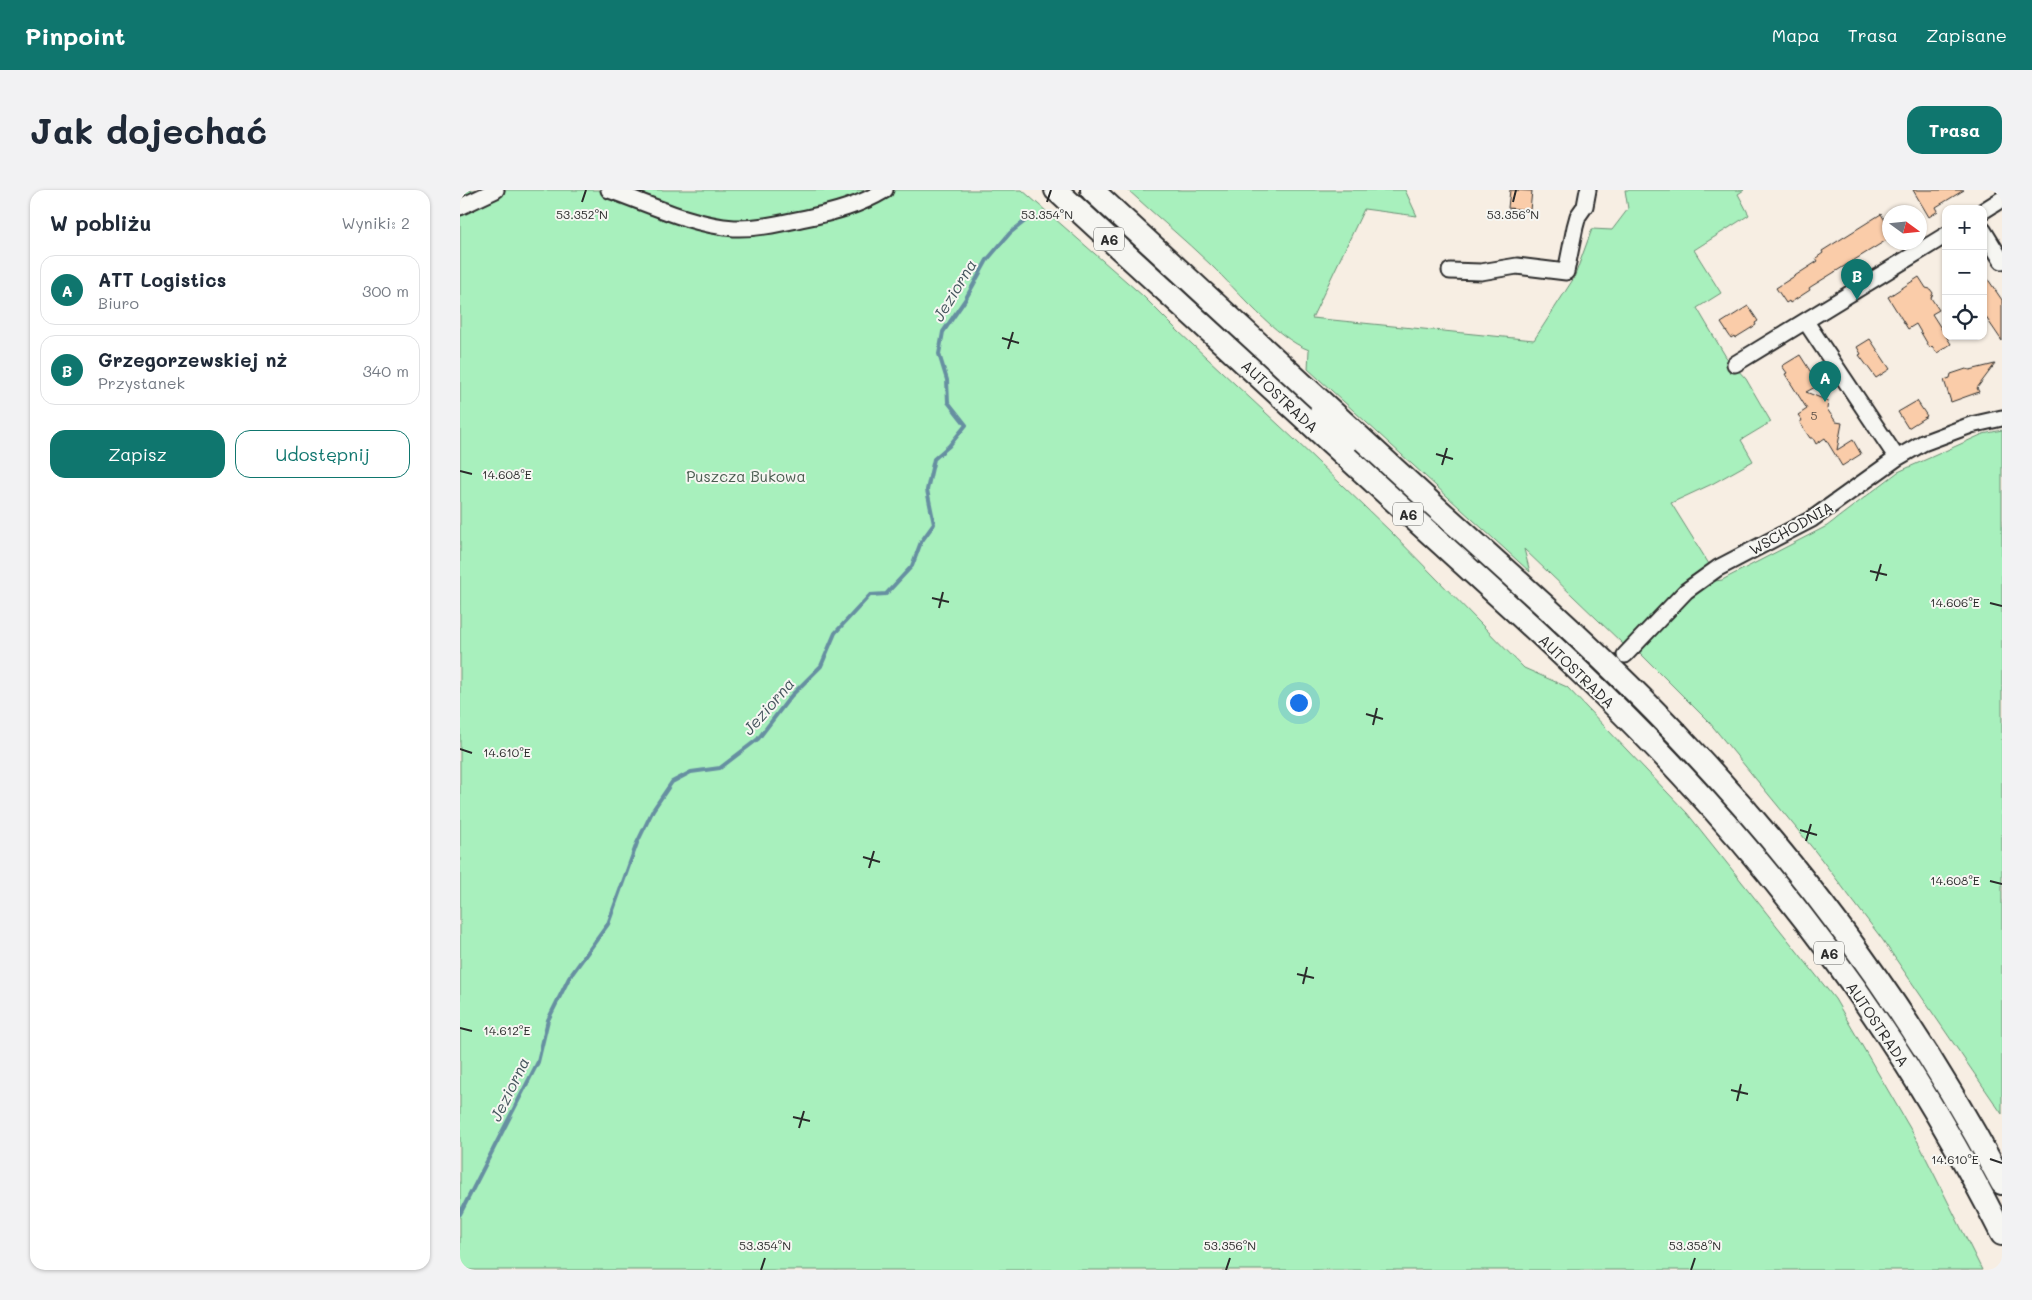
<!DOCTYPE html>
<html lang="pl">
<head>
<meta charset="utf-8">
<style>
  body { margin:0; font-family:Mali,sans-serif; background:#f2f2f3; color:#1f2937 }
  .controls { position:absolute; right:15px; top:15px; display:grid; overflow:hidden; border-radius:10px; box-shadow:0 1px 4px #0004 }
  .controls button { width:45px; height:45px; display:grid; place-items:center; padding:0; border:0; border-bottom:1px solid #e0e1e3; background:#fff; color:#1f2937; font:25px sans-serif }
  .compass { position:absolute; left:1422px; top:15px; width:45px; height:45px; border-radius:50%; background:#fff; box-shadow:0 1px 4px #0004; rotate:105deg }
  .you { position:absolute; left:838px; top:512px; width:18px; height:18px; margin:-12px; border:4px solid #fff; border-radius:50%; background:#1a73e8; box-shadow:0 0 0 8px #1a73e833 }
  .badge { display:grid; place-items:center; width:32px; height:32px; border-radius:50%; background:#0f766e; color:#fff; font-size:16px; font-weight:700 }
  .pin { position:absolute; translate:-50% -41px; filter:drop-shadow(0 1px 2px #0008) }
  .pin::after { content:''; position:absolute; top:26px; width:18px; height:15px; background:inherit; clip-path:polygon(0 0,100% 0,50% 100%) }
  .list { margin:0; padding:0; list-style:none }
  h2 { display:flex; justify-content:space-between; align-items:center; height:65px; margin:0; padding:0 20px; font-size:21px }
  h2 small { font-size:16px; font-weight:400; color:#747a83 }
  .list li { display:grid; grid-template-columns:32px 1fr auto; gap:15px; align-items:center; box-sizing:border-box; height:70px; margin:0 10px 10px; padding:0 10px; border:1px solid #e0e1e3; border-radius:15px }
  .list b { display:block; font-size:19px; white-space:nowrap }
  .list p { margin:0; font-size:16px; white-space:nowrap; color:#747a83 }
  .list em { font-size:16px; font-style:normal; color:#747a83 }
  .actions { display:flex; gap:10px; padding:15px 20px }
  .actions a { flex:1; padding:11px 0; border:1px solid #0f766e; border-radius:15px; text-align:center; font-size:18px; color:#0f766e }
  .actions .main { background:#0f766e; color:#fff }
  .icon { flex:none; width:28px; height:28px; fill:none; stroke:currentColor; stroke-width:2; stroke-linecap:round; stroke-linejoin:round }
  .map { position:relative; flex:none; width:1542px; height:1080px; overflow:hidden; border-radius:15px }
  header { display:flex; align-items:center; gap:30px; box-sizing:border-box; height:70px; padding:0 25px; background:#0f766e; color:#fff }
  header strong { font-size:24px }
  nav { display:flex; gap:28px; margin-inline-start:auto; font-size:18px }
  .intro { display:flex; align-items:center; justify-content:space-between; box-sizing:border-box; height:120px; padding:0 30px }
  h1 { margin:0; font-size:35px }
  .button { padding:12px 22px; border-radius:15px; background:#0f766e; color:#fff; font-size:18px; font-weight:700 }
  main { display:flex; gap:30px; padding:0 30px }
  aside { flex:1; background:#fff; border-radius:15px; box-shadow:0 1px 4px #0004 }
  .map>svg:first-child { display:block }
</style>
</head>
<body>
<header>
<strong>Pinpoint</strong>
<nav><a>Mapa</a><a>Trasa</a><a>Zapisane</a></nav>
</header>
<div class="intro"><h1>Jak dojechać</h1><a class="button">Trasa</a></div>
<main>
<aside>
<h2>W pobliżu<small>Wyniki: 2</small></h2>
<ul class="list">
<li><span class="badge">A</span><div><b>ATT Logistics</b><p>Biuro</p></div><em>300 m</em></li>
<li><span class="badge">B</span><div><b>Grzegorzewskiej nż</b><p>Przystanek</p></div><em>340 m</em></li>
</ul>
<div class="actions"><a class="main">Zapisz</a><a>Udostępnij</a></div>
</aside>
<div class="map">
<svg width="1542" height="1080" viewBox="0 0 1542 1080">
  <rect width="100%" height="100%" fill="#f7eee3"/>
  <filter id="ink" filterUnits="userSpaceOnUse"><feTurbulence type="fractalNoise" baseFrequency=".02" numOctaves="2"/><feDisplacementMap in="SourceGraphic" scale="10" xChannelSelector="R" yChannelSelector="G"/><feConvolveMatrix kernelMatrix="1 2 1 2 8 2 1 2 1" color-interpolation-filters="sRGB"/></filter>
  <g filter="url(#ink)">
    <path fill="#a8f0bd" stroke="#6a8e74" d="M0,0H562L683,106L718,141L834,249L930,341L1064,478L1107,497L1227,623L1375,809L1458,952L1522,1080H0Z
      M668,0H945L957,26L904,19L852,128L1074,150L1114,88L1132,39L1152,40L1168,19L1165,0H1284L1278,4L1289,25L1234,60L1261,103L1237,118L1266,167L1286,189L1311,232L1281,250L1293,271L1252,294L1211,313L1249,374L1226,390L1163,454L1064,359L1070,382L848,179L849,160C815,147 778,101 751,75C724,49 695,25 668,0Z
      M1542,240V924L1422,749L1355,661L1249,532L1177,460L1227,409L1248,392L1262,390L1367,336L1438,282L1523,244Z"/>
    <g fill="none" stroke-linecap="round" stroke-linejoin="round">
      <path stroke="#668fa1" stroke-width="4" d="M0,1024L78,872L88,830L109,788L148,734L177,653L193,620L212,592L231,582L260,578L298,549L331,506L361,476L375,443L410,405L426,404L452,376L461,352L474,334L467,300L474,269L489,256L506,235L488,212L487,190L479,164L483,142L505,110L527,70L550,43L570,27"/>
    </g>
    <path fill="#facca9" stroke="#2b2b2b" d="M1050,0L1072,1L1070,20L1048,18Z
      M1453,0H1504L1476,17L1478,21L1469,27Z
      M1421,24L1426,32L1430,30V48L1352,96L1349,98L1350,100L1330,113L1329,111L1326,113L1316,98L1358,71L1356,68L1363,63L1362,61Z
      M1523,82L1542,110V151L1523,123Z
      M1459,87L1466,98L1470,99L1473,103L1471,108L1479,120L1472,124L1491,154L1477,163L1472,156L1470,158L1456,134L1448,139L1428,107Z
      M1288,116L1298,131L1295,133L1296,135L1275,148L1274,146L1271,148L1261,133Z
      M1410,149L1430,179L1416,188L1399,165L1401,164L1397,157Z
      M1340,165L1359,195L1346,202L1368,211L1367,219L1376,232L1382,233L1377,260L1393,250L1401,264L1382,276L1365,248L1356,254L1353,248H1350L1340,233L1342,230L1338,225L1347,219L1325,184L1327,183L1322,176Z
      M1535,174L1517,198L1519,202L1491,212L1484,190L1490,188L1491,184L1506,179L1510,180Z
      M1457,211L1467,226L1448,238L1438,222Z"/>
    <g fill="none" stroke-linecap="round" stroke-linejoin="round">
      <defs>
        <path id="minor" d="M149,0C189,14 232,35 274,38C298,39 322,33 346,28C375,22 400,15 425,0
          M0,17L36,0
          M1523,21L1542,9
          M1523,40L1542,71
          M990,81L1021,82L1057,76L1106,82L1115,37L1118,26L1125,16L1128,0
          M1346,132L1437,268
          M1275,174L1486,45
          M858,220L888,256
          M1165,465L1226,401L1258,378L1352,329L1437,268L1463,253L1511,235L1542,228"/>
        <path id="highway" d="M596,0C711,106 827,212 942,318C1037,405 1134,490 1221,584C1349,721 1458,876 1542,1044
          M632,0C744,103 856,206 967,309C1056,390 1147,469 1229,557C1352,688 1458,834 1542,993"/>
      </defs>
      <use href="#minor" stroke="#2b2b2b" stroke-width="19"/>
      <use href="#highway" stroke="#2b2b2b" stroke-width="26"/>
      <use href="#minor" stroke="#f6f6f2" stroke-width="15"/>
      <use href="#highway" stroke="#f6f6f2" stroke-width="22"/>
    </g>
  </g>
  <path fill="none" stroke="#2b2b2b" stroke-width="2" d="M122,12L126,0M587,12L591,0M1053,12L1056,0M542,148L559,153M548,159L553,142M976,264L993,269M982,275L987,258M0,281L12,284M1410,381L1427,385M1416,391L1421,374M472,408L489,412M1530,413L1542,416M479,418L483,402M906,524L923,529M913,535L917,518M0,559L12,563M1340,640L1357,645M1346,651L1351,634M403,667L420,672M409,678L414,661M1530,691L1542,694M837,784L854,788M843,794L847,777M0,838L12,841M1271,900L1288,904M1277,911L1281,894M333,927L350,931M339,938L344,921M1530,969L1542,973M301,1080L305,1068M766,1080L770,1068M1231,1080L1235,1068"/>
  <g text-anchor="middle" dominant-baseline="central" stroke-width="4" stroke-linejoin="round" paint-order="stroke">
    <g font-size="12" fill="#5f534a">
      <text x="1354" y="225">5</text>
    </g>
    <g fill="#f6f6f2" stroke="#686867" stroke-width="1">
      <rect x="634" y="37.5" width="30" height="23" rx="4"/>
      <rect x="933" y="312.5" width="30" height="23" rx="4"/>
      <rect x="1354" y="751.5" width="30" height="23" rx="4"/>
    </g>
    <g font-size="14" font-weight="bold" fill="#2b2b2b">
      <text x="649" y="49">A6</text>
      <text x="948" y="324">A6</text>
      <text x="1369" y="763">A6</text>
    </g>
    <g font-size="15" fill="#2b2b2b" stroke="#f6f6f2">
      <text transform="translate(820 206) rotate(43)">AUTOSTRADA</text>
      <text transform="translate(1331 338) rotate(-29)">WSCHODNIA</text>
      <text transform="translate(1117 481) rotate(44)">AUTOSTRADA</text>
      <text transform="translate(1418 834) rotate(56)">AUTOSTRADA</text>
    </g>
    <g font-size="15" fill="#4a5c50" stroke="#f6f6f2">
      <text x="286" y="286">Puszcza Bukowa</text>
    </g>
    <g font-size="16" font-style="italic" fill="#44545c" stroke="#f6f6f2">
      <text transform="translate(494 100) rotate(-59)">Jeziorna</text>
      <text transform="translate(308 516) rotate(-49)">Jeziorna</text>
      <text transform="translate(49 899) rotate(-64)">Jeziorna</text>
    </g>
  </g>
  <g font-size="12" text-anchor="middle" fill="#2b2b2b" stroke="#f6f6f2" stroke-width="4" stroke-linejoin="round" paint-order="stroke">
    <text x="122" y="29">53.352°N</text>
    <text x="587" y="29">53.354°N</text>
    <text x="1053" y="29">53.356°N</text>
    <text x="47" y="289">14.608°E</text>
    <text x="1495" y="417">14.606°E</text>
    <text x="47" y="567">14.610°E</text>
    <text x="1495" y="695">14.608°E</text>
    <text x="47" y="845">14.612°E</text>
    <text x="1495" y="974">14.610°E</text>
    <text x="305" y="1060">53.354°N</text>
    <text x="770" y="1060">53.356°N</text>
    <text x="1235" y="1060">53.358°N</text>
  </g>
</svg>
<div class="controls">
<button>+</button>
<button>−</button>
<button><svg class="icon" aria-label="locate" viewBox="0 0 24 24"><circle cx="12" cy="12" r="6"/><path d="M12 2v4M12 18v4M2 12h4M18 12h4"/></svg></button>
</div>
<svg class="compass" viewBox="-18 -18 36 36"><path d="M0-13l5 13h-10z" fill="#e53935"/><path d="M0 13l5-13h-10z" fill="#747a83"/></svg>
<div class="you"></div>
<div class="pin badge" style="left:1365px;top:212px">A</div>
<div class="pin badge" style="left:1397px;top:110px">B</div>
</div>
</main>
</body>
</html>
